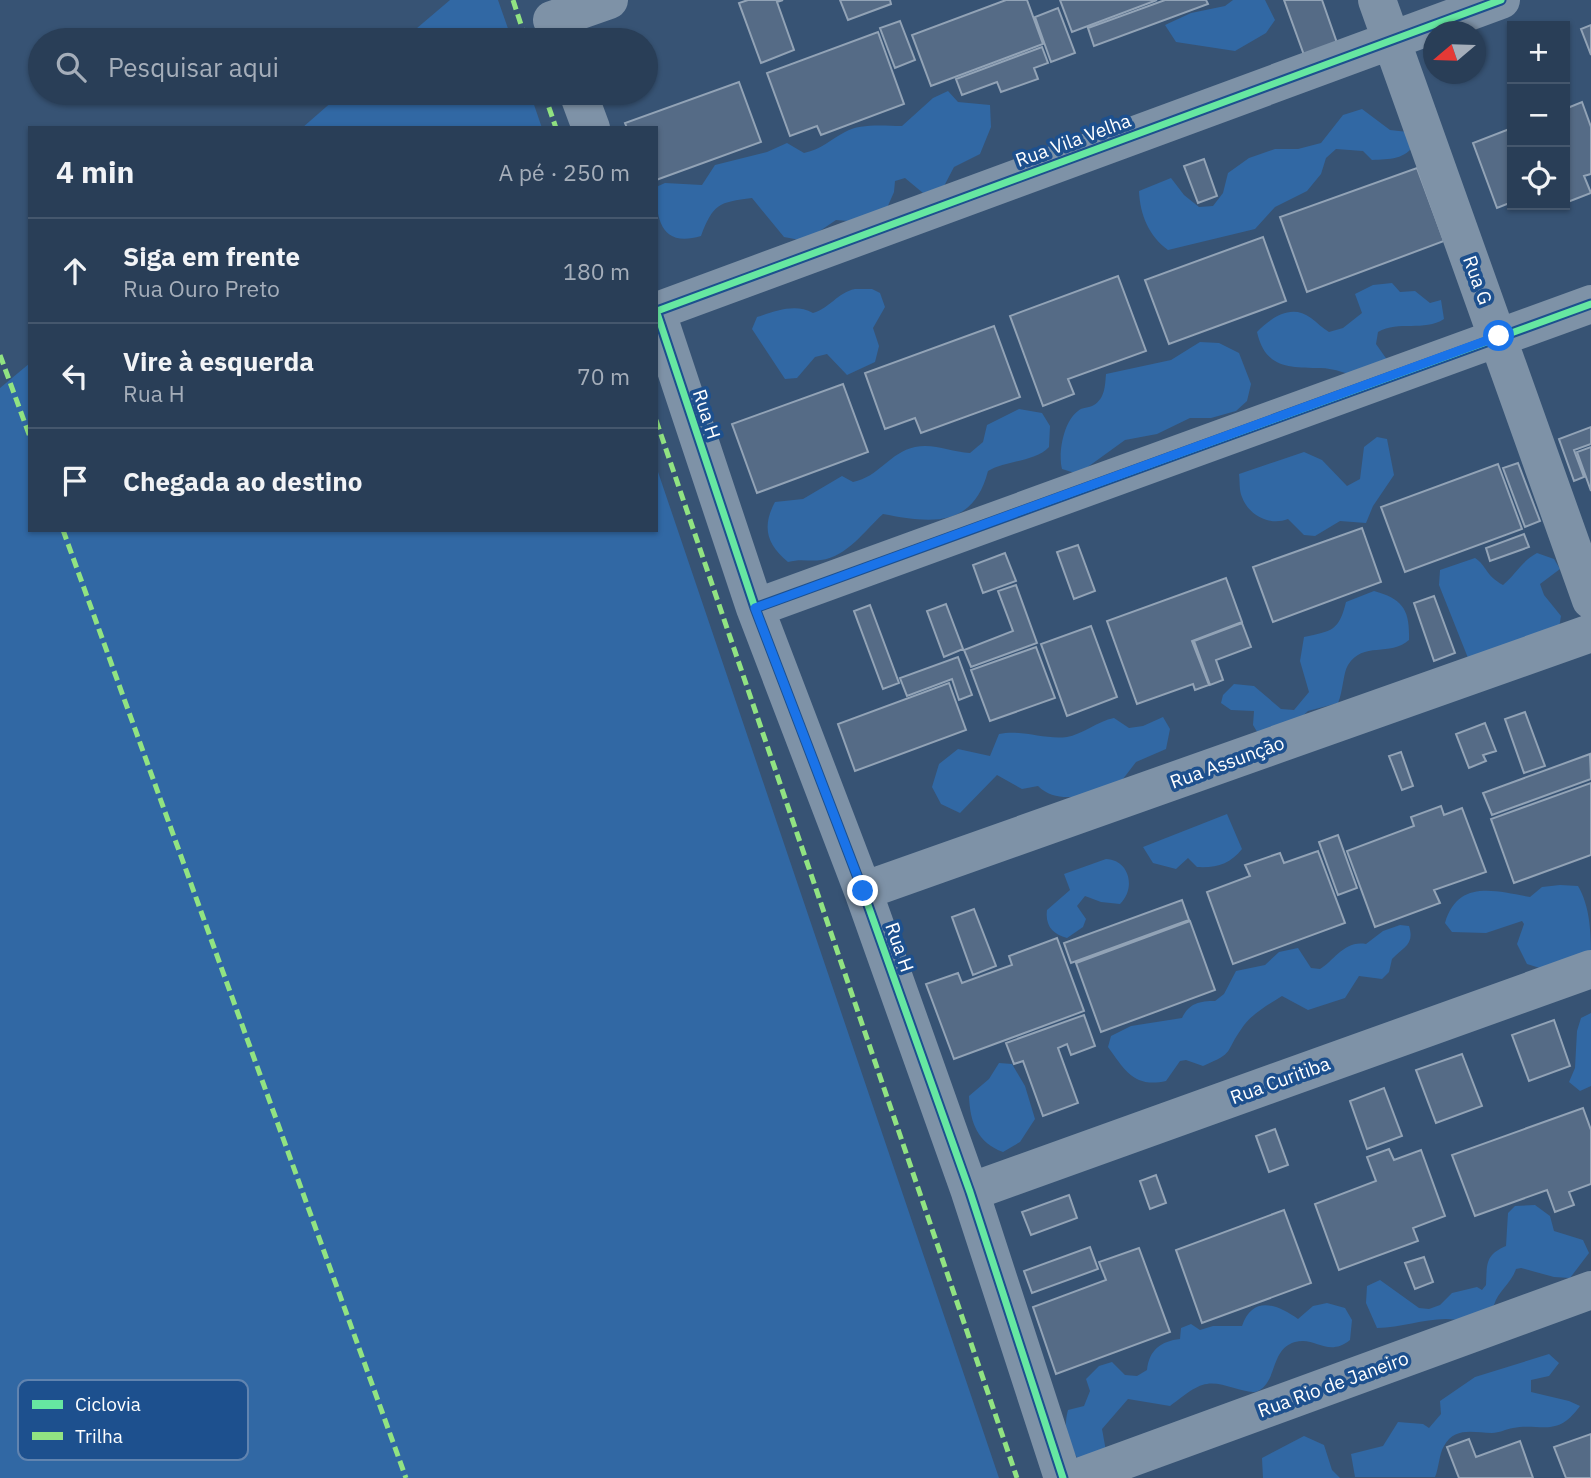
<!DOCTYPE html>
<html lang="pt">
<head>
<meta charset="utf-8">
<style>
  body { margin:0; font-family:"IBM Plex Sans",sans-serif; background:#31455d; color:#f1f3f6 }
  .controls { position:absolute; right:21px; top:21px; display:grid; overflow:hidden; border-radius:0px; box-shadow:0 2px 5px #0004 }
  .controls button { width:63px; height:63px; display:grid; place-items:center; padding:0; border:0; border-bottom:2px solid #45576d; background:#293e57; color:#f1f3f6; font:35px sans-serif }
  .compass { position:absolute; left:1423px; top:21px; width:63px; height:63px; border-radius:50%; background:#293e57; box-shadow:0 2px 5px #0004; rotate:251deg }
  .stop { position:absolute; width:21px; height:21px; margin:-16px; border:5px solid #1a73e8; border-radius:50%; background:#fff }
  .stop.end { background:#1a73e8; border-color:#fff; box-shadow:0 2px 7px #0008 }
  .list { margin:0; padding:0; list-style:none }
  h2 { display:flex; justify-content:space-between; align-items:center; height:91px; margin:0; padding:0 28px; font-size:30px }
  h2 small { font-size:23px; font-weight:400; color:#a5aeba }
  .list li { display:grid; grid-template-columns:46px 1fr auto; gap:21px; align-items:center; box-sizing:border-box; height:105px; padding:0 28px; border-top:2px solid #45576d }
  .list b { display:block; font-size:26px; white-space:nowrap }
  .list p { margin:0; font-size:23px; white-space:nowrap; color:#a5aeba }
  .list em { font-size:23px; font-style:normal; color:#a5aeba }
  .icon { flex:none; width:38px; height:38px; fill:none; stroke:currentColor; stroke-width:2; stroke-linecap:round; stroke-linejoin:round }
  .map { position:relative; flex:none; width:1591px; height:1478px; overflow:hidden }
  .search { position:absolute; background:#293e57; box-shadow:0 2px 5px #0004; left:28px; top:28px; width:630px; height:77px; display:flex; align-items:center; gap:18px; box-sizing:border-box; padding:0 24px; border-radius:38px; color:#a5aeba; font-size:26px }
  .panel { position:absolute; background:#293e57; box-shadow:0 2px 5px #0004; left:28px; top:126px; width:630px; height:406px; border-radius:0px }
  .map>svg:first-child { display:block }
</style>
</head>
<body>
<div class="map">
<svg width="1591" height="1478" viewBox="0 0 1591 1478">
  <rect width="100%" height="100%" fill="#375374"/>
  <path fill="#3168a4" d="M450,0H498L512,40H403Z
    M1233,0H1265L1275,20L1266,33L1235,51L1176,42L1165,25L1191,13L1225,6Z
    M948,91L958,102L990,105L991,127L980,154L954,167L943,188L923,193L905,178L895,181L894,192L887,208L848,221L836,220L805,241L784,237L752,198C719,202 713,204 701,236C661,248 656,219 656,187L665,183L702,185L715,165L767,152L787,143L804,153C822,149 830,140 845,132C860,123 885,126 902,126L933,98Z
    M342,93H530L542,128H302Z
    M1362,109L1390,130L1408,132L1415,143C1406,160 1389,159 1372,160L1363,151L1336,149L1326,158L1321,174L1307,191L1275,207L1255,229L1168,250C1149,236 1140,215 1139,191L1171,178L1184,195L1199,207L1213,206L1223,193L1228,173L1249,158L1275,149H1298L1321,143L1343,115Z
    M1392,283L1400,292L1415,291L1430,303L1441,300L1444,319C1424,332 1399,320 1378,332L1376,344L1390,364L1363,378C1350,375 1334,368 1320,368C1289,368 1265,368 1257,332C1271,318 1291,303 1311,318C1318,323 1322,328 1329,332L1343,328L1362,313L1355,294L1373,285Z
    M855,289H872L880,293L885,307L873,328L879,346L875,362L847,375L827,354L815,357L797,378L785,379L752,329L757,317C776,311 795,303 813,313C830,308 837,293 855,289Z
    M1200,342L1219,343L1239,353L1251,384L1247,401L1236,411L1211,418H1190L1157,434L1125,440L1078,474L1062,469C1058,454 1063,422 1078,411C1082,407 1089,408 1094,405C1105,398 1105,386 1106,374L1171,360Z
    M30,363V530H656V466L999,1478H0V388Z
    M1019,409L1042,413L1050,426L1049,447C1035,462 1007,460 988,471C973,529 930,523 883,514C865,530 847,557 821,560C809,562 802,558 788,562C766,544 762,526 775,502L803,499L842,476L853,482C879,477 890,452 915,447C934,443 951,452 970,453L983,442L987,425Z
    M1377,437L1387,439L1394,475L1373,506L1366,523L1340,521L1315,536L1304,535L1288,519C1270,526 1249,516 1242,497C1239,491 1240,481 1239,474L1304,452L1322,460L1347,486L1360,479L1364,447Z
    M1537,553L1554,559L1560,569L1540,584L1544,595L1561,616L1559,628L1468,658L1439,585L1440,570L1475,558C1487,566 1485,575 1503,585C1516,574 1522,561 1537,553Z
    M1374,591C1403,599 1410,610 1409,640C1390,657 1363,641 1348,665C1343,673 1343,692 1338,703L1308,711L1297,721L1259,735L1253,725L1254,711L1231,710L1221,703L1223,695L1234,684L1254,686L1281,709L1294,710L1309,692L1300,661L1304,637C1332,631 1339,631 1346,602Z
    M1163,717L1170,729L1166,749L1136,762L1113,792C1087,793 1058,806 1038,786L1022,789L997,775L960,813L941,804L932,787L939,764L958,749L990,756L999,734C1022,729 1044,740 1067,737C1081,735 1098,721 1114,718L1129,728L1143,726Z
    M1227,814L1242,849C1230,864 1217,868 1197,867L1188,858L1176,869L1153,863L1143,847Z
    M1106,859C1130,860 1136,889 1120,904L1101,902L1085,896L1077,906L1086,919L1083,927L1067,938C1053,934 1045,926 1047,910L1070,890L1064,874Z
    M1560,885L1578,886C1590,906 1591,933 1591,955L1546,970L1527,964L1517,944L1524,924L1522,921L1486,933L1452,932L1445,923C1458,879 1495,891 1530,897L1542,887Z
    M1400,925L1409,926C1415,945 1403,947 1392,959L1389,972L1382,979L1359,976L1345,998L1308,1010L1282,996C1268,1005 1251,1014 1242,1028C1224,1053 1236,1052 1203,1066L1186,1060L1180,1061L1166,1081C1135,1088 1125,1071 1108,1047L1111,1036L1131,1026L1182,1018C1189,1003 1200,1001 1215,1001L1224,994L1236,971L1265,965L1279,952L1298,948L1311,968L1320,969C1334,961 1344,940 1366,944L1383,931Z
    M1591,1013V1086L1580,1091L1569,1082L1575,1068L1577,1031L1581,1018Z
    M999,1063L1012,1064L1025,1086L1035,1119L1020,1142L1003,1152C978,1143 970,1123 969,1096L989,1079Z
    M1535,1205L1550,1216L1554,1231L1583,1240L1589,1253L1570,1278L1554,1277L1521,1268L1516,1269C1511,1284 1498,1291 1494,1305L1466,1322C1436,1313 1408,1328 1377,1328L1366,1303L1367,1286L1380,1280L1419,1308L1429,1309L1440,1305L1452,1293L1477,1287L1482,1290L1486,1285C1487,1264 1485,1255 1506,1246L1508,1213L1515,1206Z
    M1327,1303L1345,1308L1352,1320L1350,1340C1327,1358 1316,1336 1295,1342C1270,1349 1278,1381 1258,1391C1248,1396 1223,1381 1207,1384C1195,1385 1180,1399 1170,1406L1128,1399L1102,1429L1106,1451L1081,1464C1070,1447 1062,1431 1068,1410L1084,1406L1090,1391L1086,1379L1099,1366L1112,1362L1125,1375L1137,1376L1147,1370C1149,1350 1161,1341 1180,1339L1181,1328L1191,1324L1200,1330L1213,1326H1242C1253,1294 1278,1305 1298,1319L1313,1306Z
    M1549,1354L1559,1363L1549,1376L1531,1380V1392L1569,1401L1580,1406C1557,1438 1542,1423 1513,1428C1506,1429 1499,1433 1492,1433C1474,1433 1455,1426 1444,1446C1439,1454 1439,1468 1435,1477H1355L1351,1454L1383,1446L1398,1422L1423,1424L1429,1428L1441,1414L1440,1401L1475,1377Z
    M1304,1436L1324,1445L1332,1470L1340,1478H1263L1262,1458Z"/>
  <path fill="#556b86" stroke="#92a3b6" stroke-width="2" d="M748,0H783L777,2L794,50L761,63L739,3Z
    M840,0H890L891,4L848,20Z
    M1006,0H1027L1043,44L931,86L912,35Z
    M1060,0H1157L1072,32Z
    M1165,0H1206L1208,4L1094,46L1088,28Z
    M1284,0H1322L1337,43L1304,55Z
    M1058,8L1075,53L1051,62L1035,17Z
    M900,21L915,60L895,68L880,28Z
    M1591,25V55L1581,29Z
    M878,32L904,104L821,135L817,126L790,136L767,73Z
    M1042,47L1048,63L1034,68L1038,79L1001,92L997,82L962,95L956,79Z
    M739,82L761,142L656,180V128H627L625,123Z
    M1582,102L1591,127V174L1584,176L1591,193L1565,203V109Z
    M1512,128V202L1497,208L1473,143Z
    M1204,159L1217,196L1198,203L1184,166Z
    M1417,168L1444,241L1307,292L1280,217Z
    M1263,237L1286,301L1169,344L1145,280Z
    M1118,276L1146,351L1068,379L1074,394L1043,406L1010,316Z
    M994,326L1020,397L921,433L915,418L885,429L865,373Z
    M843,384L868,452L757,493L732,424Z
    M1591,427V444L1574,450L1584,477L1574,481L1559,439Z
    M1591,447V491L1577,452Z
    M1518,463L1540,521L1525,527L1503,468Z
    M1498,464L1522,529L1405,572L1381,507Z
    M1362,528L1381,582L1273,622L1253,567Z
    M1524,534L1529,547L1490,561L1486,548Z
    M1078,545L1095,591L1074,599L1057,552Z
    M1005,553L1016,581L983,593L973,565Z
    M1226,578L1242,622L1192,641L1209,685L1195,690L1193,684L1137,704L1107,621Z
    M1016,585L1037,643L971,667L964,650L1013,631L998,591Z
    M1434,596L1455,653L1434,661L1414,603Z
    M946,604L963,649L944,657L927,611Z
    M870,605L899,683L883,689L854,611Z
    M1242,623L1251,647L1216,660L1223,680L1210,685L1194,641Z
    M1091,626L1117,697L1067,716L1041,644Z
    M1036,647L1055,698L990,721L971,670Z
    M958,657L972,695L959,700L952,679L907,696L900,678Z
    M949,683L966,730L855,771L838,724Z
    M1525,712L1545,766L1524,773L1505,719Z
    M1485,723L1496,751L1483,755L1486,761L1469,768L1456,734Z
    M1401,752L1413,786L1402,790L1389,756Z
    M1590,754L1591,779L1492,815L1483,793Z
    M1591,783V855L1514,883L1491,819Z
    M1441,806L1444,815L1462,808L1486,872L1434,890L1440,903L1375,927L1347,851L1414,826L1411,817Z
    M1338,835L1357,888L1338,895L1319,842Z
    M1318,851L1345,923L1233,964L1207,892L1250,876L1245,865L1280,853L1284,863Z
    M1182,900L1189,920L1071,963L1064,943Z
    M974,909L996,966L973,975L952,917Z
    M1190,921L1215,990L1101,1032L1076,963Z
    M1057,938L1084,1011L954,1059L926,984L958,973L962,983L1012,965L1009,956Z
    M1084,1015L1095,1046L1071,1055L1067,1044L1058,1048L1078,1103L1043,1116L1023,1061L1014,1064L1006,1043Z
    M1554,1020L1570,1066L1529,1081L1512,1035Z
    M1462,1054L1482,1106L1436,1123L1416,1070Z
    M1384,1088L1402,1136L1367,1149L1350,1101Z
    M1583,1108L1591,1130V1184L1569,1192L1574,1205L1555,1212L1547,1190L1475,1216L1452,1155Z
    M1275,1129L1288,1165L1269,1172L1256,1136Z
    M1389,1149L1394,1160L1421,1150L1445,1216L1413,1228L1418,1241L1339,1270L1315,1204L1376,1181L1367,1157Z
    M1156,1175L1166,1203L1150,1209L1140,1181Z
    M1069,1195L1077,1218L1031,1235L1022,1212Z
    M1284,1210L1311,1283L1202,1323L1176,1250Z
    M1090,1247L1098,1269L1032,1293L1024,1271Z
    M1139,1248L1170,1332L1056,1374L1033,1307L1106,1280L1099,1262Z
    M1424,1257L1433,1282L1415,1289L1405,1263Z
    M1591,1434V1478H1566L1554,1447Z
    M1469,1439L1476,1457L1520,1441L1533,1478H1459L1447,1447Z"/>
  <g fill="none" stroke-linecap="round" stroke-linejoin="round">
    <path stroke="#7e92a7" stroke-width="38" d="M1377,0L1591,600
      M552,20L609,0
      M578,93L591,128
      M656,310L755,608L863,891L970,1192L1063,1478
      M657,311L1501,0
      M755,608L1591,304
      M863,891L1591,633
      M970,1192L1591,969
      M1076,1478L1591,1290"/>
    <path stroke="#91e382" stroke-width="5" stroke-dasharray="10 5" stroke-linecap="butt" d="M513,0L526,40
      M544,93L556,128
      M0,355L30,437
      M656,420L1017,1478
      M63,530L406,1478"/>
    <defs>
      <path id="cycleway" d="M656,310L755,608L863,891L970,1192L1063,1478
        M657,311L1501,0
        M755,608L1591,304"/>
    </defs>
    <use href="#cycleway" stroke="#1d508e" stroke-width="11"/>
    <use href="#cycleway" stroke="#66e7a1" stroke-width="7"/>
  </g>
  <g fill="none" stroke-linecap="round" stroke-linejoin="round">
    <path stroke="#1a73e8" stroke-width="9" d="M863,891L755,608L1499,336"/>
  </g>
  <g text-anchor="middle" dominant-baseline="central" stroke-width="7" stroke-linejoin="round" paint-order="stroke">
    <g font-size="19" fill="#fff" stroke="#1d508e">
      <text transform="translate(1073 140) rotate(-20)">Rua Vila Velha</text>
      <text transform="translate(1478 280) rotate(70)">Rua G</text>
      <text transform="translate(707 414) rotate(72)">Rua H</text>
      <text transform="translate(1227 762) rotate(-20)">Rua Assunção</text>
      <text transform="translate(900 947) rotate(71)">Rua H</text>
      <text transform="translate(1280 1080) rotate(-20)">Rua Curitiba</text>
      <text transform="translate(1333 1384) rotate(-20)">Rua Rio de Janeiro</text>
    </g>
  </g>
  <rect x="18" y="1380" width="230" height="80" rx="10" fill="#1d508e" stroke="#6184b0" stroke-width="2"/>
  <rect x="32" y="1400" width="31" height="9" fill="#66e7a1"/>
  <rect x="32" y="1432" width="31" height="8" fill="#91e382"/>
  <g font-size="19" fill="#fff">
    <text x="75" y="1411">Ciclovia</text>
    <text x="75" y="1443">Trilha</text>
  </g>
</svg>
<div class="controls">
<button>+</button>
<button>−</button>
<button><svg class="icon" aria-label="locate" viewBox="0 0 24 24"><circle cx="12" cy="12" r="6"/><path d="M12 2v4M12 18v4M2 12h4M18 12h4"/></svg></button>
</div>
<svg class="compass" viewBox="-18 -18 36 36"><path d="M0-13l5 13h-10z" fill="#e53935"/><path d="M0 13l5-13h-10z" fill="#a5aeba"/></svg>
<div class="stop" style="left:1499px;top:336px"></div>
<div class="stop end" style="left:863px;top:891px"></div>
<div class="search"><svg class="icon" aria-label="search" viewBox="0 0 24 24"><circle cx="10" cy="10" r="6"/><path d="M15 15l6 6"/></svg>Pesquisar aqui</div>
<section class="panel">
<h2>4 min<small>A pé · 250 m</small></h2>
<ul class="list">
<li><svg class="icon" aria-label="ahead" viewBox="0 0 24 24"><path d="M12 20V5M6 11l6-6 6 6"/></svg><div><b>Siga em frente</b><p>Rua Ouro Preto</p></div><em>180 m</em></li>
<li><svg class="icon" aria-label="left" viewBox="0 0 24 24"><path d="M17 20v-9H6M10 6l-5 5 5 5"/></svg><div><b>Vire à esquerda</b><p>Rua H</p></div><em>70 m</em></li>
<li><svg class="icon" aria-label="arrive" viewBox="0 0 24 24"><path d="M6 21V4h12l-3 4 3 4H6"/></svg><div><b>Chegada ao destino</b></div></li>
</ul>
</section>
</div>
</body>
</html>
